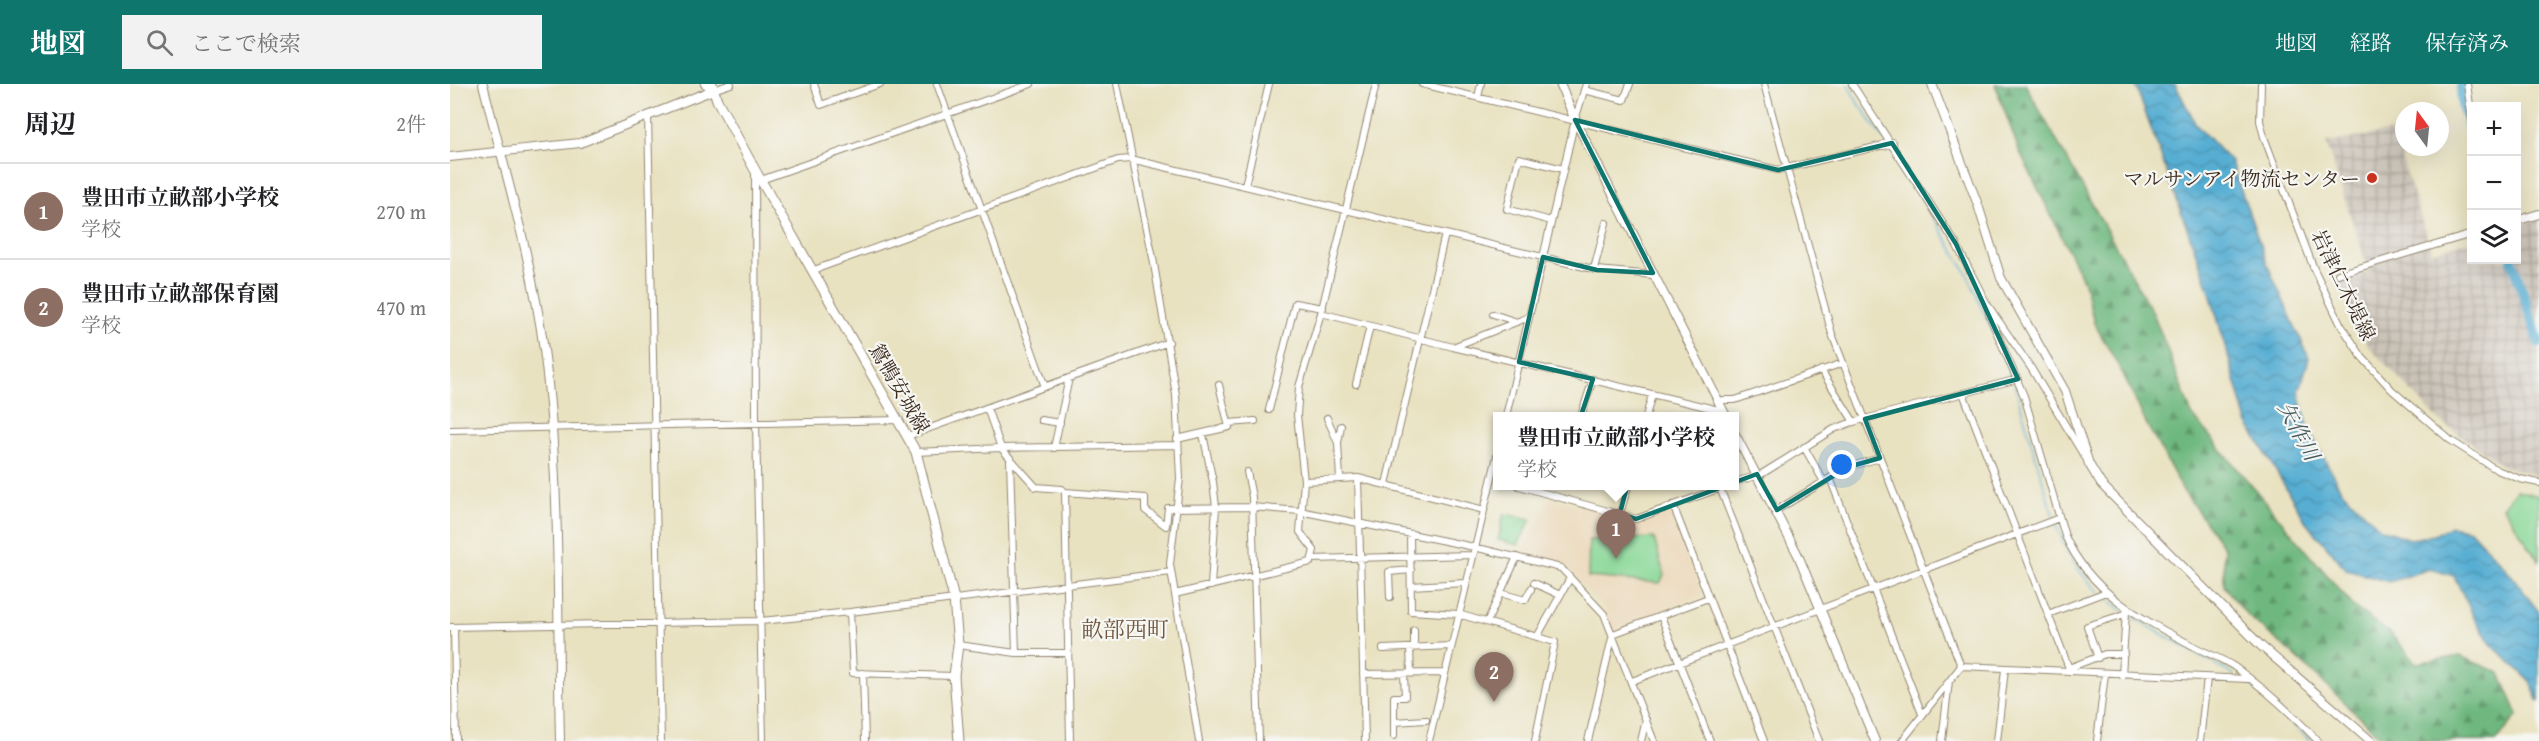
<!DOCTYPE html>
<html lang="ja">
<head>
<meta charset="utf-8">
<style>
  body { margin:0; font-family:"Gentium Book Plus","Noto Serif JP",serif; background:#f2f2f2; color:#202124 }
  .controls { position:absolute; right:18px; top:18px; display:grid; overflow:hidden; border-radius:0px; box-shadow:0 6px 24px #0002 }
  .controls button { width:54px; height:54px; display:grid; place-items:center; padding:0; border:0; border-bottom:2px solid #e0e0e0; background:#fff; color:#202124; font:30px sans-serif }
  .compass { position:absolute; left:1945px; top:18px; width:54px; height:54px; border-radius:50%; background:#fff; box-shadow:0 6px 24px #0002; rotate:345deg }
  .you { position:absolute; left:1392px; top:381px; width:21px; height:21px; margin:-15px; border:4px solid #fff; border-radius:50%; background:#1a73e8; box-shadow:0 0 0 9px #1a73e833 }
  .badge { display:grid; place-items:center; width:39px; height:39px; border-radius:50%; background:#0f766e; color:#fff; font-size:20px; font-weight:700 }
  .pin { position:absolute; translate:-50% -50px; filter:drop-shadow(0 2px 3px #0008) }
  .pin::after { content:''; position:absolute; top:32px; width:21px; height:18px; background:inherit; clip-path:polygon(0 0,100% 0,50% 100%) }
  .popup { position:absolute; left:1043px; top:328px; width:246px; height:78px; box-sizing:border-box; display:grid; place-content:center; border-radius:0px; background:#fff; filter:drop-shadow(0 2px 4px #0005); font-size:20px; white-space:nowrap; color:#757577 }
  .popup b { font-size:22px; color:#202124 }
  .popup::after { content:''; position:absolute; left:50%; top:100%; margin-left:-12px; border:12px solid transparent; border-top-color:#fff }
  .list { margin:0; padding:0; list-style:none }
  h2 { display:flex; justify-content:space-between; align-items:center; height:78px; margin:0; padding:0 24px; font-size:26px }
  h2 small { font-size:20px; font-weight:400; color:#757577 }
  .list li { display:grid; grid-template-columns:39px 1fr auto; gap:18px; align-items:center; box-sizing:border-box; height:96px; padding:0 24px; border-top:2px solid #e0e0e0 }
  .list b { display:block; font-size:22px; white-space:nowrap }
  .list p { margin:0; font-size:20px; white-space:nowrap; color:#757577 }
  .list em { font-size:20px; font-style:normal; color:#757577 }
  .icon { flex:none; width:33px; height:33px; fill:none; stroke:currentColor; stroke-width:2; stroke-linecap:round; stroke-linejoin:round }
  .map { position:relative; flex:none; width:2089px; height:657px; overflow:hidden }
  header { display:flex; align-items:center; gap:36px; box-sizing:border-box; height:84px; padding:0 30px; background:#0f766e; color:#fff }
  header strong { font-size:28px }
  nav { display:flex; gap:33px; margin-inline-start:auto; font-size:21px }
  .search { width:420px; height:54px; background:#f2f2f2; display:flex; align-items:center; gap:15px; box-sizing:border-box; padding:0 21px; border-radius:0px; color:#757577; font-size:22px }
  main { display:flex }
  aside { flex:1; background:#fff }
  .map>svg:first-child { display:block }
</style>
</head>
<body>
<header>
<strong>地図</strong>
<div class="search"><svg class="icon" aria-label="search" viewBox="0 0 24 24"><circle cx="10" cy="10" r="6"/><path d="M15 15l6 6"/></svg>ここで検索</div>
<nav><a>地図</a><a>経路</a><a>保存済み</a></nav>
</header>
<main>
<aside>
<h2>周辺<small>2件</small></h2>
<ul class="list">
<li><span class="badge" style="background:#8d6e63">1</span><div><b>豊田市立畝部小学校</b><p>学校</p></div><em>270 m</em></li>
<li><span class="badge" style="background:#8d6e63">2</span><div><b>豊田市立畝部保育園</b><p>学校</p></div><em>470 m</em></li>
</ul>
</aside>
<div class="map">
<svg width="2089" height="657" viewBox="0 0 2089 657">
  <defs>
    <pattern id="industrial-grid" width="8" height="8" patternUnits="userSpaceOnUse" patternTransform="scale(1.5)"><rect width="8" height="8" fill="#cbc3b8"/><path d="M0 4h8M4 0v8" fill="none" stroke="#a69f95"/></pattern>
    <pattern id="forest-firs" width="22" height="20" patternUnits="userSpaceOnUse" patternTransform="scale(1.5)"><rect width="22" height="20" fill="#6eb87f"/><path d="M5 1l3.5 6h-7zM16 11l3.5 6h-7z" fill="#5c9667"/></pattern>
    <pattern id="water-waves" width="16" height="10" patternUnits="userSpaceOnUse" patternTransform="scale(1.5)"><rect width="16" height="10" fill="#56aed3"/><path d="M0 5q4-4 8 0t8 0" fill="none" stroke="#488eab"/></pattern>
  </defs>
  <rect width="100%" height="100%" fill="#f6f6f2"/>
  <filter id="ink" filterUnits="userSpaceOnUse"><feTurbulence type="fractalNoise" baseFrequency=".0167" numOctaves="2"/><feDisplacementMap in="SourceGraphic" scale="12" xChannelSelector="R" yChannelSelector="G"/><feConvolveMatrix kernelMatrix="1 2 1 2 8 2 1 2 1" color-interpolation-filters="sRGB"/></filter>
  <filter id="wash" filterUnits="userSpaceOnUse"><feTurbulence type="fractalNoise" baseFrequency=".008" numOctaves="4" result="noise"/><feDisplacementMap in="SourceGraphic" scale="24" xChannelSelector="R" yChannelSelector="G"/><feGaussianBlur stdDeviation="1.35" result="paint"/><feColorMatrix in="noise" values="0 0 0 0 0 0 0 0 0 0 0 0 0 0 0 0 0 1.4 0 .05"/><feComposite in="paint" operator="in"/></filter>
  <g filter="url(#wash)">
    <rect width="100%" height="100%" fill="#e9e2c1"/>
    <path fill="#ebd8ba" d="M1100,414L1187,438L1222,426L1252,511L1163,545L1156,526L1114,482L1073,469Z"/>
    <path fill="url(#industrial-grid)" d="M1943,47L1982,168L2021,156L2022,176H2066L2067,142L2089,135V392L2053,382L1989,336L1918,262L1887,196L1919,187L1876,59Z"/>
    <path fill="url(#forest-firs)" stroke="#54714e" stroke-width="1.5" d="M1545,0H1575L1704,231L1742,331L1904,523L1940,549L1966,579L2010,572L2050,589L2068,631L2046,657H1935L1843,570L1797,531L1774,502V464L1734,408L1696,339L1673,290L1644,239L1634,198L1568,64Z"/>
    <path fill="#88d796" stroke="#62805a" stroke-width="1.5" d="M2066,406L2089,412V477L2053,423Z
      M1054,430L1081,435L1068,461L1048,456Z
      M1204,454L1214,491L1210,499L1138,493L1139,456Z"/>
    <path fill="url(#water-waves)" stroke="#486c78" stroke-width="1.5" d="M1685,0H1725L1746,41L1781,78L1817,180L1859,274L1849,308L1859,346L1891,406L1931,445L1961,455L1984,451L2001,442L2020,446L2059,488L2089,528V618L2079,596L2042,561L2026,537L2004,492L1980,485L1939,498L1897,486L1856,438L1797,338L1759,205Z"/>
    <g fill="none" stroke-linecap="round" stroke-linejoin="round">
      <path stroke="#56aed3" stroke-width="1.5" d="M1398,0L1405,14L1435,57
        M1453,83L1517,189L1562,294
        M1564,299L1603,432
        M1605,437C1616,467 1625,486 1649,508
        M1652,511L1675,528
        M1679,531L1784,591
        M1796,597L1861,657"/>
      <path stroke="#56aed3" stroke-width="10" d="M2011,0L2012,22L2022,51
        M2062,176L2089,259"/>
    </g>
  </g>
  <g filter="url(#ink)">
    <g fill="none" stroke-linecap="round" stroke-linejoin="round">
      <defs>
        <path id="minor" d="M254,0L263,6L281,0
          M364,0L371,21L430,0
          M487,0L595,303
          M667,0L703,174L726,311L730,394L720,480L749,657
          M972,0L1328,86L1434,61
          M1314,0L1382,250L1511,582
          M1402,0L1506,160L1537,220L1581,284L1634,372
          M1811,0L1810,37L1814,53L1864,185L1891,241L1912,273L1942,306L2000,356L2047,386L2070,395L2089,399
          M2017,0L2022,35
          M1134,6L1174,16L1180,0
          M1028,13L1031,0
          M198,31L211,657
          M305,88L306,339L313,657
          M311,96L581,0
          M795,101L819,0
          M1101,137L1057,125L1069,74L1113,85
          M1144,185L1156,139
          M364,186L668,76L681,75L1147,186L1204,191
          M1888,190L2022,150
          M1537,220L1540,233L1574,312L1615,452C1642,511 1694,536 1749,565C1761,571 1775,576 1786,584C1815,605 1843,631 1868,657
          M871,229L1003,263L1079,233
          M1043,230L1067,238
          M1003,263L1273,327
          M1371,286L1404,338
          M906,300L920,242
          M1513,309L1620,587
          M1268,319L1273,316H1285L1393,279
          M537,324L551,364L586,403L612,405L615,408L620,657
          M819,326L845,219L873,224
          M1056,332L1125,36L1136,0
          M1131,332L1143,295
          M1196,332L1202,311
          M877,334L888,359L890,395
          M591,336L610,339
          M779,339L805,337
          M0,346L449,336
          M753,350L763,398L766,423L761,502
          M458,352L719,258
          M727,355L779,343L769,301
          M888,359L891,342
          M1354,363L1374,398
          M604,364L619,294
          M466,368L551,364L728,361
          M560,376L566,569
          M797,388L802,413L809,657
          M1380,394L1472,630
          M854,397L908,394
          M1284,398L1310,391L1384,345L1403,338L1568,295
          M936,400L995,150
          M1069,402L1186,435L1276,402
          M1270,404L1369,657
          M615,408L695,414V426L716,442L718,424L802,423L850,427L1024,463L1111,484L1154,530L1204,657
          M1223,421L1314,657
          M1327,426L1398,383L1430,374
          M1170,429L1178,402
          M960,450L961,527L1008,530L1105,558L1085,657
          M862,475L1022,471
          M1084,499L1110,511
          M961,502L1015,499
          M1050,509L1075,516L1081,505
          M725,510L861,478L864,466L850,448L854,397L847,331L849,303L871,229L926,0
          M940,513L939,488L961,486
          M400,528L403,589L504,592
          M1598,530L1656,508
          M1211,532L1260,657
          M1037,538L1067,473
          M0,543L311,537L400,528L721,488
          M4,543L6,657
          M964,546V563
          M1087,553L1120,494
          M508,561L566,569H618
          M960,564L961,590
          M933,565L1001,562
          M1648,574L1637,542L1675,530
          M1511,582L1798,595
          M1619,584L1655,570H1674
          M413,589L415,657
          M913,590L994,589
          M1672,591L1676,528
          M1182,597L1609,434
          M944,638L976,636
          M944,652V613H955L954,590
          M915,657L908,394L1034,426
          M979,657L1048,368
          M1138,657L1163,550L1258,514
          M1191,657L1196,636
          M1452,657L1511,582
          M1492,657L1499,597
          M1547,657L1555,585
          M1647,657L1655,590
          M1750,657L1757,594"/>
        <path id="tertiary" d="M33,0C55,88 82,176 94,266C111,394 107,528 110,657
          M1110,0L1125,36L1276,332
          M1482,0L1528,121L1551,194L1615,307L1639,380L1651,400L1810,561L1921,657
          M1434,61L1442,59
          M0,73L130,59L263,6
          M2066,137L2089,130
          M1284,348L1348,471L1425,657"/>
        <path id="secondary" d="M262,0L267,16L305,86L466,368L504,515L508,561L504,592L509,657"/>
      </defs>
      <use href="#minor" stroke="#928670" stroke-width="8"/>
      <use href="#tertiary" stroke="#928670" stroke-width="10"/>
      <use href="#secondary" stroke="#928670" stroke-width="11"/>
      <use href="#minor" stroke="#fff" stroke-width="6"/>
      <use href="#tertiary" stroke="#fff" stroke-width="8"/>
      <use href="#secondary" stroke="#fff" stroke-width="9"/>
    </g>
  </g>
  <path fill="none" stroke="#0f766e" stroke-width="4.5" stroke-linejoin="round" d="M1125,36L1328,86L1442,59L1506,160L1568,295L1415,335L1430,374L1398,383L1327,426L1307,390L1186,435L1170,429L1188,362L1125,350L1143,295L1069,278L1093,173L1147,186L1203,189Z"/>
  <circle fill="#c8321e" stroke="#f6f6f2" stroke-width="2" cx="1922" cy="94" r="6"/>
  <g text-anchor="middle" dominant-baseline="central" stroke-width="4.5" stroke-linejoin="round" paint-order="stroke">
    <g font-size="20" fill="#3b2a1e" stroke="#f6f6f2" text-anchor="end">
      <text x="1910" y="94">マルサンアイ物流センター</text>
    </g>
    <g font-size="20" fill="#3b2a1e" stroke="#f6f6f2">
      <text transform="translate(1894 201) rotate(64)">岩津仁木堤線</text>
      <text transform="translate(450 304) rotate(60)">鴛鴨安城線</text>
    </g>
    <g font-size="21" font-style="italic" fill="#44585d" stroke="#f6f6f2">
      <text transform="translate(1849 347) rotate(62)">矢作川</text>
    </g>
    <g font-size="22" fill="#71573e" stroke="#f6f6f2">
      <text x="675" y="545">畝部西町</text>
    </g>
  </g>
</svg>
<div class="controls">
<button>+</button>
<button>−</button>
<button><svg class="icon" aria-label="layers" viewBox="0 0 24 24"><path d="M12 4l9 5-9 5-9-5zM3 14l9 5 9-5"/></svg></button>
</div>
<svg class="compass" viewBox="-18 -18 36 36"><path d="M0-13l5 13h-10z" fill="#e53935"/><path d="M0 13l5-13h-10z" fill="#757577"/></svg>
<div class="you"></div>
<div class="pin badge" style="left:1166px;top:475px;background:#8d6e63">1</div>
<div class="popup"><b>豊田市立畝部小学校</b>学校</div>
<div class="pin badge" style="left:1044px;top:618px;background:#8d6e63">2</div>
</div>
</main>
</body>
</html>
